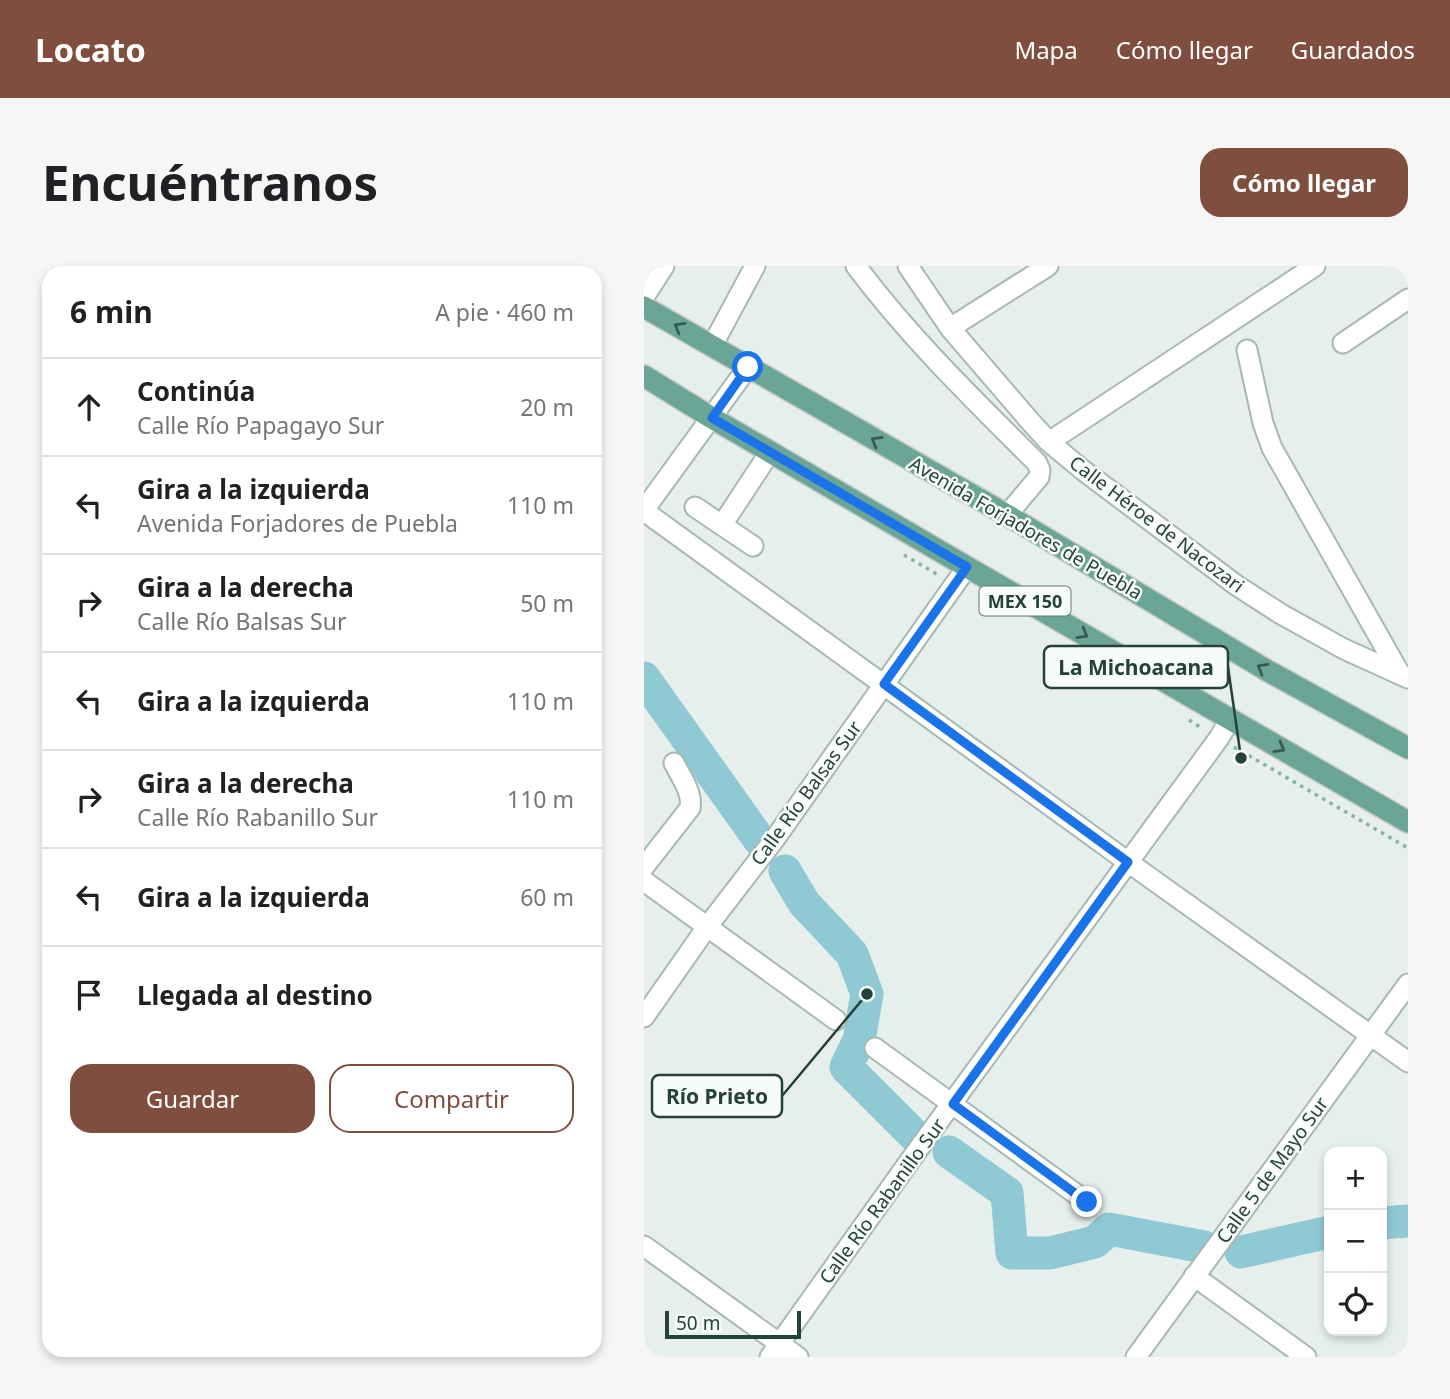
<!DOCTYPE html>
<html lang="es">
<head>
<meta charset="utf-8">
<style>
  body { margin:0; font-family:"Noto Sans",sans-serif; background:#f6f6f6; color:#202124 }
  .controls { position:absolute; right:21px; bottom:21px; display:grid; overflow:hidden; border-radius:14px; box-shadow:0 4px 10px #0003 }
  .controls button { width:63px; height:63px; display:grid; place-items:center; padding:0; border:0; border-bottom:2px solid #e0e0e0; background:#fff; color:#202124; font:35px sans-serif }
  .scale { position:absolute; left:21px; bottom:18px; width:136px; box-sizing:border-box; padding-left:7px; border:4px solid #24423a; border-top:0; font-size:19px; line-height:24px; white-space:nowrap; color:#24423a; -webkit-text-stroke:5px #f7fbf9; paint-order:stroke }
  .stop { position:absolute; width:21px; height:21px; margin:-16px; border:5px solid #1a73e8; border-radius:50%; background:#fff }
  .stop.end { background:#1a73e8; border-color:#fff; box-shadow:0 2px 7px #0008 }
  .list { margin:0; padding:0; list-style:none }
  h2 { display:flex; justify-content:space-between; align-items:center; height:91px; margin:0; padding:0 28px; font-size:30px }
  h2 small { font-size:23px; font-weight:400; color:#757577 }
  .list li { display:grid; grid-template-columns:46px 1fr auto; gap:21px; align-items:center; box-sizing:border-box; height:98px; padding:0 28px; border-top:2px solid #e0e0e0 }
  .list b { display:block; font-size:26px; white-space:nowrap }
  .list p { margin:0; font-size:23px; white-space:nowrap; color:#757577 }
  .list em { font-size:23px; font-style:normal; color:#757577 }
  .actions { display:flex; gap:14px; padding:21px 28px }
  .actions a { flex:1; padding:16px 0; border:2px solid #7f4e3f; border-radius:21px; text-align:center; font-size:24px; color:#7f4e3f }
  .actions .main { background:#7f4e3f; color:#fff }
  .icon { flex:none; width:38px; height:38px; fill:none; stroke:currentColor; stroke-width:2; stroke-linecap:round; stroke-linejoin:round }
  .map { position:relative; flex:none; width:764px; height:1091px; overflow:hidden; border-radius:21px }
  header { display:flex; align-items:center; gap:42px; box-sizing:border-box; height:98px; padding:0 35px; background:#7f4e3f; color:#fff }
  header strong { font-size:33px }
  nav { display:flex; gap:38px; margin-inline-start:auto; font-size:24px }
  .intro { display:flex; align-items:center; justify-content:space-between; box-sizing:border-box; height:168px; padding:0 42px }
  h1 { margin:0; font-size:49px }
  .button { padding:18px 32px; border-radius:21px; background:#7f4e3f; color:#fff; font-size:24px; font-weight:700 }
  main { display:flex; gap:42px; padding:0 42px }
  aside { flex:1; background:#fff; border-radius:21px; box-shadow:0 4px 10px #0003 }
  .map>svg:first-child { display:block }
</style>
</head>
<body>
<header>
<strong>Locato</strong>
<nav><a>Mapa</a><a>Cómo llegar</a><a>Guardados</a></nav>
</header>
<div class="intro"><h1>Encuéntranos</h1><a class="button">Cómo llegar</a></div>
<main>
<aside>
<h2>6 min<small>A pie · 460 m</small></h2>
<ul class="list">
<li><svg class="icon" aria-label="ahead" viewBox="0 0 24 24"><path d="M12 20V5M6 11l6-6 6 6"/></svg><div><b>Continúa</b><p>Calle Río Papagayo Sur</p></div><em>20 m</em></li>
<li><svg class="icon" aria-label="left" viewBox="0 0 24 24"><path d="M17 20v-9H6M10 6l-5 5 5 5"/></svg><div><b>Gira a la izquierda</b><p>Avenida Forjadores de Puebla</p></div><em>110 m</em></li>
<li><svg class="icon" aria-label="right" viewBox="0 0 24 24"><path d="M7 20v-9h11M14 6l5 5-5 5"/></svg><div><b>Gira a la derecha</b><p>Calle Río Balsas Sur</p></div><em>50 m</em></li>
<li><svg class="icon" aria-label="left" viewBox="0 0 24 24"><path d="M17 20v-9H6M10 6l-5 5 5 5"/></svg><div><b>Gira a la izquierda</b></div><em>110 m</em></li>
<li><svg class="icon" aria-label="right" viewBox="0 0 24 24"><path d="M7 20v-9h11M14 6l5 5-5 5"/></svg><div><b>Gira a la derecha</b><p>Calle Río Rabanillo Sur</p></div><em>110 m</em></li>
<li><svg class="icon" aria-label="left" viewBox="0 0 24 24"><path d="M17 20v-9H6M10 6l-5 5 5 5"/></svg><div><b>Gira a la izquierda</b></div><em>60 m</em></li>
<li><svg class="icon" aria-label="arrive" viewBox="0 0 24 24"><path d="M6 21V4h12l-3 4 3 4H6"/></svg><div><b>Llegada al destino</b></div></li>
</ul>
<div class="actions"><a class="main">Guardar</a><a>Compartir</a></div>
</aside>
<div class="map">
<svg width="764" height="1091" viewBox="0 0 764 1091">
  <rect width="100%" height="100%" fill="#e6efeb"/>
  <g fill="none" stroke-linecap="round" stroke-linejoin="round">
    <path stroke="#8ec9d4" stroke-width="33" d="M0,412L119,579
      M141,605L160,637L208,688L223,728L215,774L202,801L272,871
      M305,886L363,927L368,987H406L451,976L465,963L560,981
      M738,957L764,955
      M597,986L685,966"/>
    <defs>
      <path id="minor" d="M212,0C266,72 329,133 393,197L396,204L395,211L363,249
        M264,0L306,62L385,154L405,176L440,205L592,319L637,348L700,383L764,412
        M0,31L20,0
        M306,62L404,0
        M699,77L764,33
        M68,80L111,0
        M603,84L619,157L628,182L756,408
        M405,176L671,0
        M51,241L109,280
        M0,244L104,101
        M0,245L484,596L764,796
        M78,259L126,186
        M0,601L46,542C49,527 37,511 30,497
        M0,615L192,754
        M0,751L63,661L130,574L323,301
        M231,782L443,936
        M0,980L154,1091
        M550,1010L662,1091
        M126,1091L270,889L575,472L586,453
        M492,1091L764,718"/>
      <path id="major" d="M0,41L363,249L624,405L764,482
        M0,110L68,152L323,301L764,556"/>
    </defs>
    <use href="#minor" stroke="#a8b8b2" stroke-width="23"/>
    <use href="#major" stroke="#c2cac8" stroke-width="24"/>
    <path stroke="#86b3a5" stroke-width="3.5" stroke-dasharray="3.5 5" stroke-linecap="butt" d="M260,289L296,310
      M545,454L559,463
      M590,481L764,582"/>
    <use href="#minor" stroke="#fff" stroke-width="19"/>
    <use href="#major" stroke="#6aa596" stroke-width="21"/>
  </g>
  <defs><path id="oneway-chevron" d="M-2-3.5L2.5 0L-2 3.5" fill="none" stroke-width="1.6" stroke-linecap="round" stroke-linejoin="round" transform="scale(1.75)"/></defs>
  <g stroke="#365b51">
    <use href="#oneway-chevron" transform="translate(35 61) rotate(-150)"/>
    <use href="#oneway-chevron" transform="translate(232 175) rotate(-150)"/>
    <use href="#oneway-chevron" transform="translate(439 368) rotate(30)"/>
    <use href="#oneway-chevron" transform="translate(618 402) rotate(-150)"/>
    <use href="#oneway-chevron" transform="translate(636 482) rotate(30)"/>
  </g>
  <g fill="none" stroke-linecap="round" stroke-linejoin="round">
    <path stroke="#1a73e8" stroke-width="9" d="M104,101L68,152L323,301L240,418L484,596L309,838L443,936"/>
  </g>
  <g text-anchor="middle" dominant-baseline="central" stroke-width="5" stroke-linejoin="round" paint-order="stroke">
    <rect fill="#f7fbf9" stroke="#637a73" stroke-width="2" x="335.5" y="320.5" width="91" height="29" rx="5"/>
    <g font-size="18" font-weight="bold" fill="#24423a">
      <text x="381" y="335">MEX 150</text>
    </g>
    <g font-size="19" fill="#24423a" stroke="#f7fbf9">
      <text transform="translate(513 258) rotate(37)">Calle Héroe de Nacozari</text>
      <text transform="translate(382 262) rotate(30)">Avenida Forjadores de Puebla</text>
      <text transform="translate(162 527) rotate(-54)">Calle Río Balsas Sur</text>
      <text transform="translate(628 904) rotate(-54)">Calle 5 de Mayo Sur</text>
      <text transform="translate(238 935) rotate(-54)">Calle Río Rabanillo Sur</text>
    </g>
  </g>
  <path fill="none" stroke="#24423a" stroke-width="2.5" d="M597 492L584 401M223 728L138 830"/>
  <g fill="#24423a" stroke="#f7fbf9" stroke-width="2.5">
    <circle cx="597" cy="492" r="7"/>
    <circle cx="223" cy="728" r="7"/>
  </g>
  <g fill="#f7fbf9" stroke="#24423a" stroke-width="2.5">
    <rect x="400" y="380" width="184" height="42" rx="7"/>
    <rect x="8" y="809" width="130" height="42" rx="7"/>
  </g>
  <g font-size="21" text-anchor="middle" font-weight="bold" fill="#24423a">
    <text x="492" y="409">La Michoacana</text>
    <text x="73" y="838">Río Prieto</text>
  </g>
</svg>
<div class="controls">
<button>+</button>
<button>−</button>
<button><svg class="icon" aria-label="locate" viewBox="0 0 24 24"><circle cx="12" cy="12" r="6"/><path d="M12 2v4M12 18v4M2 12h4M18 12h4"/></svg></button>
</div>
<div class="scale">50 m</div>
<div class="stop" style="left:104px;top:101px"></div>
<div class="stop end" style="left:443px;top:936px"></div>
</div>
</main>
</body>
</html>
